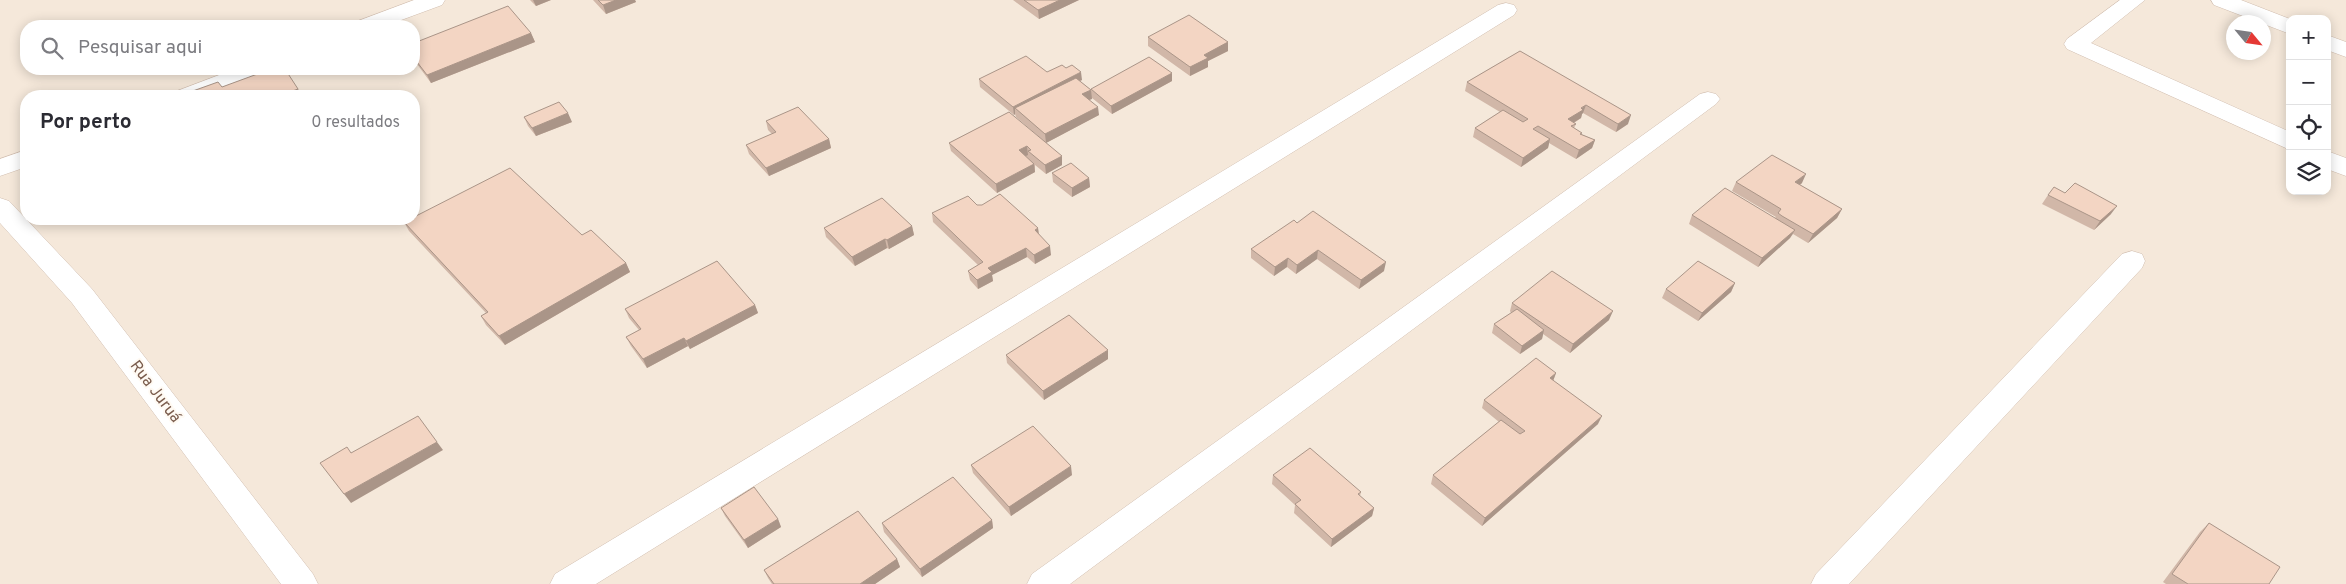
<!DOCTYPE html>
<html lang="pt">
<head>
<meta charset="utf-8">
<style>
  body { margin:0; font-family:Overpass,sans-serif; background:#f2f2f3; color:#2b2b33 }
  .controls { position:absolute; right:15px; top:15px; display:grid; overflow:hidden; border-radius:10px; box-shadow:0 2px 12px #0003 }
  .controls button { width:45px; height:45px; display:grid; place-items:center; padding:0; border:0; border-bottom:1px solid #e1e1e2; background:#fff; color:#2b2b33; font:25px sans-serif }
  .compass { position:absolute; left:2226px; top:15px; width:45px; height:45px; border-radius:50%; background:#fff; box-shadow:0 2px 12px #0003; rotate:119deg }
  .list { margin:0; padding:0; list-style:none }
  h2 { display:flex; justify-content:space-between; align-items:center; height:65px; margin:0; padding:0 20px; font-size:21px }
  h2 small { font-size:16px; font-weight:400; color:#7c7c81 }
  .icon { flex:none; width:28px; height:28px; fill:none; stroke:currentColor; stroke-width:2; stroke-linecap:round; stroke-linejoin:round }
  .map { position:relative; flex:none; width:2346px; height:584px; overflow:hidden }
  .search { position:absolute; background:#fff; box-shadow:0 2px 12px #0003; left:20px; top:20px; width:400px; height:55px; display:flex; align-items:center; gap:12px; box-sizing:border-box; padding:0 18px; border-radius:20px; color:#7c7c81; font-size:19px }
  .panel { position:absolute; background:#fff; box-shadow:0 2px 12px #0003; left:20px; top:90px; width:400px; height:135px; border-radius:20px }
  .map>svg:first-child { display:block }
</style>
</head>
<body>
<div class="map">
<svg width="2346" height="584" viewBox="0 0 2346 584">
  <rect width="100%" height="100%" fill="#fdf6ec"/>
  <path fill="#f5e8da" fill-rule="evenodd" d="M0,0H2346V584H0ZM2290,19H2327V191H2290ZM2234,22H2264V52H2234ZM26,26H414V69H26ZM26,96H414V219H26Z"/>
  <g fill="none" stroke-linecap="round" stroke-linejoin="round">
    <defs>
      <path id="minor" d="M414,0H445L442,5L385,26H355L358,21Z
        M2120,0H2145L2091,43L2290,132V150L2067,49L2064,44L2067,39Z
        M2211,0H2241L2290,19V34L2214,5Z
        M1506,3L1514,5L1517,10L1514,15L596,584H550L555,574L1498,5Z
        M2327,35L2346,42V57L2327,50Z
        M235,69H268L264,74L206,96H173L177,91Z
        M1708,92L1716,94L1720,99L1716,104L1070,584H1027L1032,574L1700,94Z
        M26,150V167L0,176V159Z
        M2327,151L2346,158V176L2327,169Z
        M2132,251L2142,254L2145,261L2142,268L1849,584H1811L1816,574L2122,254Z"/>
      <path id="tertiary" d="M0,198L9,201L92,289L313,574L318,584H281L72,303L0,223Z"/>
    </defs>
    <use href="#minor" stroke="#d1beb0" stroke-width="1"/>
    <use href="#tertiary" stroke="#d1beb0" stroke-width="1"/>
    <use href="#minor" fill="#fff" fill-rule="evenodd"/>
    <use href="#tertiary" fill="#fff" fill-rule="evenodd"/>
  </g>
  <path fill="#d1b7a8" d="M530,0H551L536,6Z
    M593,0H635L636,2L606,14Z
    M1013,0H1079L1039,19Z
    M531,33L535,42L431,83L414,60V43Z
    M1148,37L1228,42V51L1208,61V67L1190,76L1148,46Z
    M1520,51L1628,124L1616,132L1583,113L1582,114L1581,118L1574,123L1576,124L1574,128L1581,134L1595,140L1592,148L1576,159L1549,143L1548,148L1521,167L1473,137L1475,128L1500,112L1465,91L1467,82Z
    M1047,72L1082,80L1080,81L1091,90L1172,81L1112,114L1092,98L1089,100L1099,115L1046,143L1016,117L1015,114L1014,115L980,87L979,79Z
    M1009,112L1062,165L1046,174L1035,165V172L997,193L951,151L949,143Z
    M524,117L572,122L536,136L528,126Z
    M766,121L829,139L831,148L769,176L749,154L746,145L772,134L768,130Z
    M1052,173L1089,178L1090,187L1072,197L1053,182Z
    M1736,182L1802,183L1800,185L1842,209L1837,218L1808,243L1793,234L1790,238L1758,267L1689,224L1692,215L1775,218L1776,217L1732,191Z
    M2065,193L2111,214L2094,230L2042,204L2048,195Z
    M977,205L1038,228L1039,234L1051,255L1035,264L1027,257L992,275L993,281L978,289L970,280L968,271L978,265L933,222L932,213Z
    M404,222L582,235L626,263L630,272L505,345L486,325L481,316L486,313L409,231Z
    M1297,223L1384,271L1359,289L1317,259L1296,274L1287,267L1274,276L1251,258V249Z
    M912,226L914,235L889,249L887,248L855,266L826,237L824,228Z
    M1735,283L1731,292L1698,321L1662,298L1666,289Z
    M1512,303L1609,320L1570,353L1543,334L1542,339L1520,354L1492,333L1494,324L1511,313L1510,311Z
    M755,305L758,313L690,349L688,346L647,368L631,346L626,337L639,330L629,318L625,309Z
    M1006,355L1108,359L1044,400L1007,363Z
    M1556,373L1553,381L1598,424L1482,526L1431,484L1433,475L1499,422L1482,408L1484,400Z
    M971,465L1072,475L1011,516L973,473Z
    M1273,475L1361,492L1360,496L1374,508L1372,516L1331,547L1294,513L1295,505L1272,484Z
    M721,508L778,519L781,527L748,548L725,516Z
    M992,520L993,528L922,577L884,532L882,523Z
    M2209,523L2269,584H2166L2163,582L2200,532Z
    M897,559L900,567L875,584H772L768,578L764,570Z"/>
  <path fill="#aa9588" d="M533,0H551L536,6Z
    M616,0H635L636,2L606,14L603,5Z
    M1060,0H1079L1039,19L1038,10Z
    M531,33L535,42L431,83L427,75Z
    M1228,42V51L1208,61V67L1190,76V67L1204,55Z
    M1081,72L1082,80L1015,108V114L1014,115L1013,107Z
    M1172,73V81L1112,114L1111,106Z
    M298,89L303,96H279Z
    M1091,90L1092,99L1082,103V94Z
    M1586,105L1583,113L1582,114L1581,118L1565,128L1568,119Z
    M1098,107L1099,115L1046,143L1045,134Z
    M568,113L572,122L536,136L532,128Z
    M1631,115L1628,124L1616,132L1618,124Z
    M829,139L831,148L769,176L766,168Z
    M1550,139L1548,148L1521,167L1523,158Z
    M1595,140L1592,148L1576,159L1579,150Z
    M1027,146L1028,155L1020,159L1019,150Z
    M1062,156V165L1046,174L1045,165Z
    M1034,164L1035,172L997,193L996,184Z
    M1806,174L1802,183L1791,191L1795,182Z
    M1089,178L1090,187L1072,197V188Z
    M2117,206L2111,214L2094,230L2100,221Z
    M1842,209L1837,218L1808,243L1813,234Z
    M912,226L914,235L889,249L887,240Z
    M1038,228L1039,237L1035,230Z
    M1795,230L1790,238L1758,267L1762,258Z
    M885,239L887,248L855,266L852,257Z
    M1050,246L1051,255L1035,264L1034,255Z
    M1026,248L1027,257L992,275L993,281L978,289L977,280L988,268Z
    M1318,250L1317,259L1296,274L1297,265Z
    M1288,258L1287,267L1274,276L1275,267Z
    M1386,262L1384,271L1359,289L1361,280Z
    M626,263L630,272L505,345L499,336Z
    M1735,283L1731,292L1698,321L1702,313Z
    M755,305L758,313L690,349L686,341Z
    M1613,311L1609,320L1570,353L1573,344Z
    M1544,330L1542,339L1520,354L1522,346Z
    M684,338L688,346L647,368L643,359Z
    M1108,350V359L1044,400L1043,391Z
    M1556,373L1553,381L1550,378Z
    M1602,416L1598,424L1482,526L1485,518Z
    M437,442L443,450L351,503L344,494Z
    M1071,466L1072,475L1011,516L1009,507Z
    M1374,508L1372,516L1331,547L1332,539Z
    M778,519L781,527L748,548L744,540Z
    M992,520L993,528L922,577L920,569Z
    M897,559L900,567L875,584H860Z"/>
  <path fill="#f3d5c3" stroke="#aa9588" d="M598,0H616L603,5Z
    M1024,0H1060L1038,10Z
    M508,6L531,33L427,75L414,58V43Z
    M1189,15L1228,42L1204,55L1208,58L1190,67L1148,37Z
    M1520,51L1631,115L1618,124L1586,105L1581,108L1583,110L1568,119L1576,124L1571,126L1582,133L1580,134L1595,140L1579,150L1538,126L1533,129L1550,139L1523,158L1475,128L1503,110L1523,122L1528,119L1467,82Z
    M1026,56L1047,72L1062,65L1066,68L1072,65L1081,72L1013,107L979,79Z
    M1149,57L1172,73L1111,106L1091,89Z
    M271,69H285L298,89L279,96H193L190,92L218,82L222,87Z
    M1076,78L1091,90L1082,94L1098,107L1045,134L1015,108Z
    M559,102L568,113L532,128L524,117Z
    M798,107L829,139L766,168L746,145L776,132L766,121Z
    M1009,112L1062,156L1045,165L1028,151L1031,150L1027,146L1019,150L1034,164L996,184L949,143Z
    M1772,155L1806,174L1795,182L1842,209L1813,234L1782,216L1778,213L1781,209L1736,182Z
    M1071,163L1089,178L1072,188L1052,173Z
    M510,168L582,235L591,230L626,263L499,336L481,316L488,312L404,222L411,219H414V217Z
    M2075,183L2117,206L2100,221L2048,195L2054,187L2065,193Z
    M1725,188L1795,230L1762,258L1692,215Z
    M1000,194L1038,228L1035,230L1050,246L1034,255L1026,248L988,268L992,272L977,280L968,271L983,262L932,213L968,196L977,205H982Z
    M882,198L912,226L887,240L885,239L852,257L824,228Z
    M1313,211L1386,262L1361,280L1318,250L1297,265L1288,258L1275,267L1251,249L1294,220L1297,223Z
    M717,261L755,305L686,341L684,338L643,359L626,337L641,329L625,309Z
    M1698,261L1735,283L1702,313L1666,289Z
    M1552,271L1613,311L1573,344L1512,303Z
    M1517,309L1544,330L1522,346L1494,324Z
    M1069,315L1108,350L1043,391L1006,355Z
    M1536,358L1556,373L1550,378L1602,416L1485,518L1433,475L1501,420L1520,434L1525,431L1484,400Z
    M418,416L437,442L344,494L320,463L347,447L351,453Z
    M1033,426L1071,466L1009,507L971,465Z
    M1310,448L1361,492L1358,494L1374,508L1332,539L1295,504L1301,500L1273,475Z
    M953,477L992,520L920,569L882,523Z
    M754,487L778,519L744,540L721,508Z
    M858,511L897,559L860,584H774L764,570Z
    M2209,523L2280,567L2269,584H2188L2172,574Z"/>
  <g text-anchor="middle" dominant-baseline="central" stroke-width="4" stroke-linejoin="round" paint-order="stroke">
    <g font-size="16" fill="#7a5c4d" stroke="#fffaf3">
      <text transform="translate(155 392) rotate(53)">Rua Juruá</text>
    </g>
  </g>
</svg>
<div class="controls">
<button>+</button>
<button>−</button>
<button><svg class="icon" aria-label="locate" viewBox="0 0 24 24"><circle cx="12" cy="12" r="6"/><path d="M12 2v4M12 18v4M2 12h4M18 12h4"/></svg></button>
<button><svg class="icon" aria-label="layers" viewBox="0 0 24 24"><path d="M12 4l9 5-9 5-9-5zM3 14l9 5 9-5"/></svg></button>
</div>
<svg class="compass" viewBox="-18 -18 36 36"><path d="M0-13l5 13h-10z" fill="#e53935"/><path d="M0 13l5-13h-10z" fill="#7c7c81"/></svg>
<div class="search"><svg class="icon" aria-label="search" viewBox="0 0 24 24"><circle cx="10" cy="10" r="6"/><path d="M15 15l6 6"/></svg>Pesquisar aqui</div>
<section class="panel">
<h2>Por perto<small>0 resultados</small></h2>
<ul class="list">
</ul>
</section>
</div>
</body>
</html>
